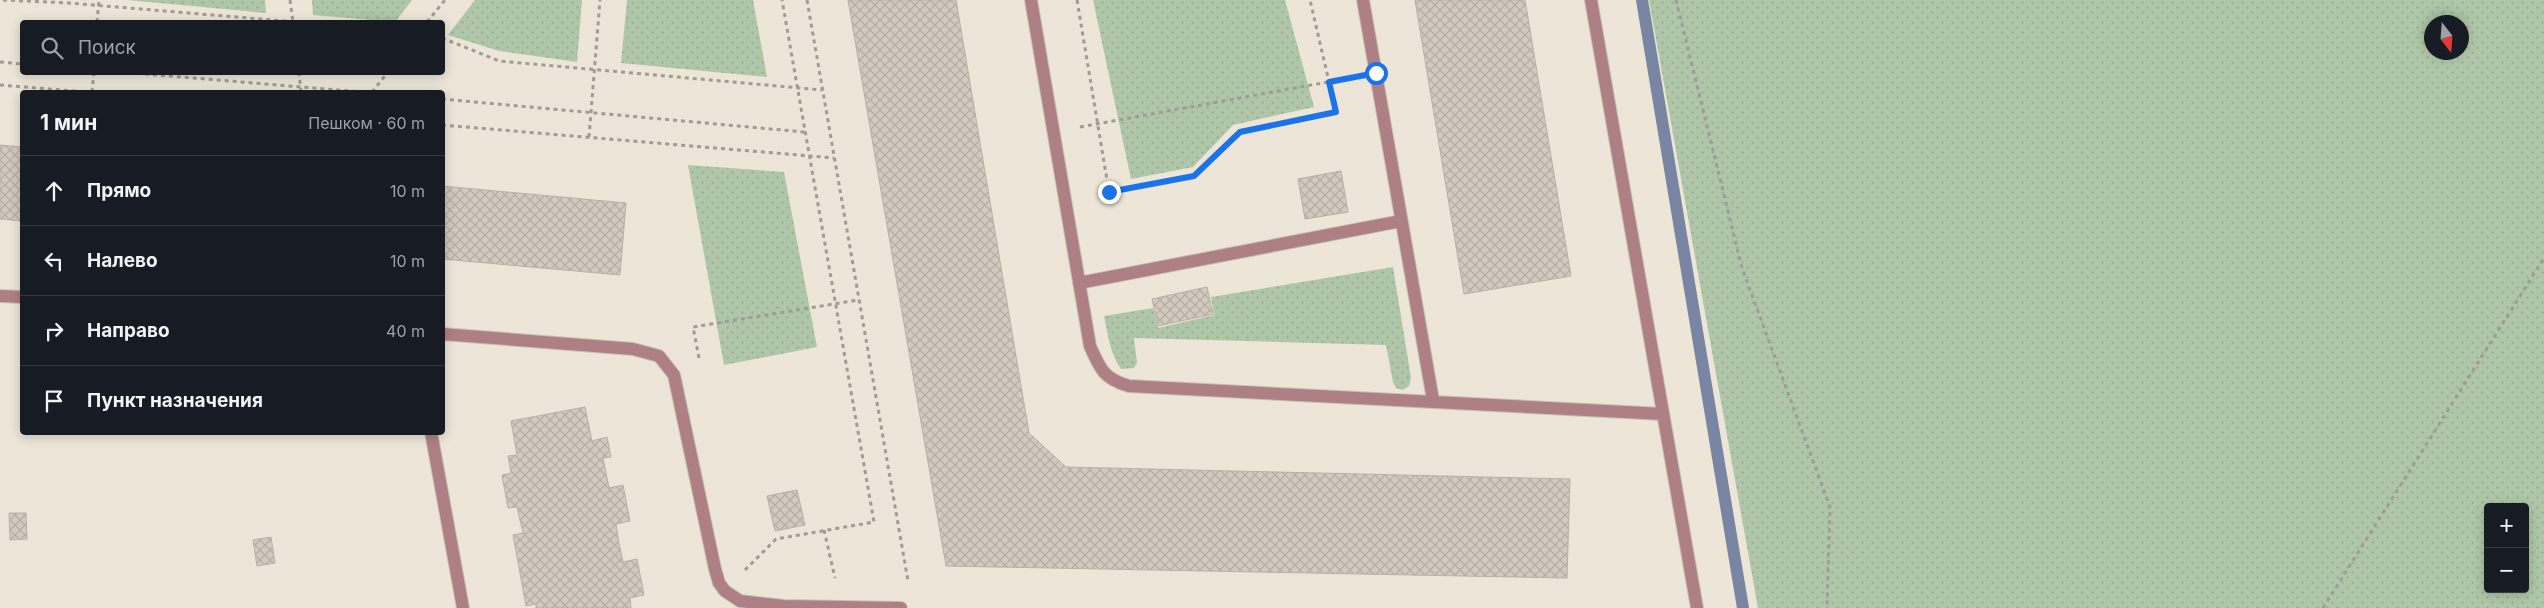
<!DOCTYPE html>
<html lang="ru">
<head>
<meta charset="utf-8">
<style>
  body { margin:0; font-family:Inter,sans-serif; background:#20242c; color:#f1f3f6 }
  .controls { position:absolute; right:15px; bottom:15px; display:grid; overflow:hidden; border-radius:5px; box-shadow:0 2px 12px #0003 }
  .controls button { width:45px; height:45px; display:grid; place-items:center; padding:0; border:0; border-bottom:1px solid #363941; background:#171b24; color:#f1f3f6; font:25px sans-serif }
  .compass { position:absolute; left:2424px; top:15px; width:45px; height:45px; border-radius:50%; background:#171b24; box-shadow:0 2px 12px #0003; rotate:163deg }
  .stop { position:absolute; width:15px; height:15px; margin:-11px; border:4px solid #1a73e8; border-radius:50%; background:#fff }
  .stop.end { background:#1a73e8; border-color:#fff; box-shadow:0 1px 5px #0008 }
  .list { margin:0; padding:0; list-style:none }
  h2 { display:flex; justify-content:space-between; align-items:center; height:65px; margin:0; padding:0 20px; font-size:21px }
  h2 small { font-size:16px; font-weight:400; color:#9ea1a6 }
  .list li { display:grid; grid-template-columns:32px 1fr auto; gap:15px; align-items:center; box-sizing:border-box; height:70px; padding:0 20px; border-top:1px solid #363941 }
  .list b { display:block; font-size:19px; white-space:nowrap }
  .list em { font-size:16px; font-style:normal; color:#9ea1a6 }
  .icon { flex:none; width:28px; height:28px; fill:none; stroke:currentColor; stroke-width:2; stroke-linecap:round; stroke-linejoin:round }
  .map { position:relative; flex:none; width:2544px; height:608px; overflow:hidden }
  .search { position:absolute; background:#171b24; box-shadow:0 2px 12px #0003; left:20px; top:20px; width:425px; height:55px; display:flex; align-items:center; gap:12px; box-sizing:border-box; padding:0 18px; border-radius:5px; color:#9ea1a6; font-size:19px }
  .panel { position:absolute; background:#171b24; box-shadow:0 2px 12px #0003; left:20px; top:90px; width:425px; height:345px; border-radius:5px }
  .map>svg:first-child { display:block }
</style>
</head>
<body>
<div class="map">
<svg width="2544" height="608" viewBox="0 0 2544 608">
  <defs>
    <pattern id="grass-dots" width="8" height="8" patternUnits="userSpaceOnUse" patternTransform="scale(1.25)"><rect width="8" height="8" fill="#afc7a8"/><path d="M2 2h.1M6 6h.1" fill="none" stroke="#97ab91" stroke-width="1.8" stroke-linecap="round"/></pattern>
    <pattern id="building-cross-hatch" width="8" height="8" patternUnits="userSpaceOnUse" patternTransform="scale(1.25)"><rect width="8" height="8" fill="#d2cabe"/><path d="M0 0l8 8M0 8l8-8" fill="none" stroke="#b5aea3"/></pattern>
  </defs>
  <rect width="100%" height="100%" fill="#ece5d8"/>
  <path fill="url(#grass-dots)" fill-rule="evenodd" d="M127,0H265L266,13Z
    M312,0H412L395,22L313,15Z
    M475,0H582L577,62L499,51L448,35Z
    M627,0H753L767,77L621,63Z
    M1093,0H1285L1314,107L1233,125L1193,167L1131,179Z
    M1649,0H2544V608H1758ZM2432,22H2462V52H2432ZM2488,507H2525V589H2488Z
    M688,165L784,172L817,347L724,365Z
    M1393,267L1411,378L1409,386L1403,390L1396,388L1393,382L1386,345L1134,338L1137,363L1134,368L1121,369C1110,353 1108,335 1104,316L1153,308L1158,328L1214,315L1211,297Z"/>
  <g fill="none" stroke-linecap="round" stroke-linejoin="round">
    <path stroke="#7886a3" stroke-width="12" d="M1642,0L1743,608"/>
  </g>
  <path fill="url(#building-cross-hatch)" stroke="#b8b0a4" d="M848,0H956L1029,433L1066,467L1570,479L1567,578L946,566Z
    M1415,0H1525L1571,276L1464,294Z
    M0,145L22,147V221L0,219Z
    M1341,171L1348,212L1305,219L1298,179Z
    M442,186L626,203L620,275L442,259Z
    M1207,287L1213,314L1158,326L1152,299Z
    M585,407L592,441L607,437L611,457L603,458L609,488L623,485L630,521L616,524L619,543L623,562L637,559L644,595L630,598L631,608H536V604L526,606L513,535L523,533L517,507L508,508L502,475L511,473L508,456L517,455L511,421Z
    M797,490L805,525L775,531L767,496Z
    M9,513H26L27,539L10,540Z
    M271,537L275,563L257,566L253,540Z"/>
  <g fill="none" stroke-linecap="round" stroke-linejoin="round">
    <defs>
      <path id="minor" d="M1031,0L1090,346C1100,369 1104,379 1129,386L1663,414
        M1363,0L1433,400
        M1591,0L1697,608
        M1079,283L1401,221
        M0,296L22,297
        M442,334L633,349L659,356L674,375L715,569L719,583L725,591L740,601L784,606L901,608
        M431,432L463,608"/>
    </defs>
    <use href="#minor" stroke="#c7c1b5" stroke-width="14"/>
    <path stroke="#a19c92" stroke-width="3" stroke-dasharray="4 4" stroke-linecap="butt" d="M3,0L69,3L296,22
      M290,0L293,22
      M807,0L908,581
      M1077,0L1109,192L1194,176L1240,132L1336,112L1310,0
      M1676,0L1742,268L1830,507L1827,608
      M97,22L99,0
      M427,22L445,0
      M442,38L499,61L822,90
      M0,62L22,64
      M121,72L362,92
      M299,72L301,92
      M0,85L86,92
      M92,92L94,72
      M372,92L388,72
      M442,99L804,132
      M442,125L834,158
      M1080,127L1350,78
      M589,137L600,0
      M699,358L693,327L858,300
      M824,530L835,578
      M745,570L776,539L874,522L782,0
      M2323,608L2544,258"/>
    <use href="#minor" stroke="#ae8085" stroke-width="12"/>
  </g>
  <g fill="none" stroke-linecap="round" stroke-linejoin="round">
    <path stroke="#1a73e8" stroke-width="6" d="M1109,192L1194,176L1240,132L1336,112L1329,82L1376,73"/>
  </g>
</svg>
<div class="controls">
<button>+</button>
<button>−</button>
</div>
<svg class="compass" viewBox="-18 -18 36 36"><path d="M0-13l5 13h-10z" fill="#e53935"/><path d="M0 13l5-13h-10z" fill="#9ea1a6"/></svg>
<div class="stop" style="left:1376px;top:73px"></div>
<div class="stop end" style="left:1109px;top:192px"></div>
<div class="search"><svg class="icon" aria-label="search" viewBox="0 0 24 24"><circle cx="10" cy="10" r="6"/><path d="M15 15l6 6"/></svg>Поиск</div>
<section class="panel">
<h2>1 мин<small>Пешком · 60 m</small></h2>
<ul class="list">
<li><svg class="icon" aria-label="ahead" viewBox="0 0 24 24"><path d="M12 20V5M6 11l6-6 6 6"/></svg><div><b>Прямо</b></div><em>10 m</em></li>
<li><svg class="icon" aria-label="left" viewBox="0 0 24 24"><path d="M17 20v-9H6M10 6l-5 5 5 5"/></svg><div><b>Налево</b></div><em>10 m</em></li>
<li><svg class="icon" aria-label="right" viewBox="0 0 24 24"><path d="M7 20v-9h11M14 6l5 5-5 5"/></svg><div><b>Направо</b></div><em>40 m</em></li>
<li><svg class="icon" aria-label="arrive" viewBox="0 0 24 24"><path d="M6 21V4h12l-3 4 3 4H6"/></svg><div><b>Пункт назначения</b></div></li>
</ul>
</section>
</div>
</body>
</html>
